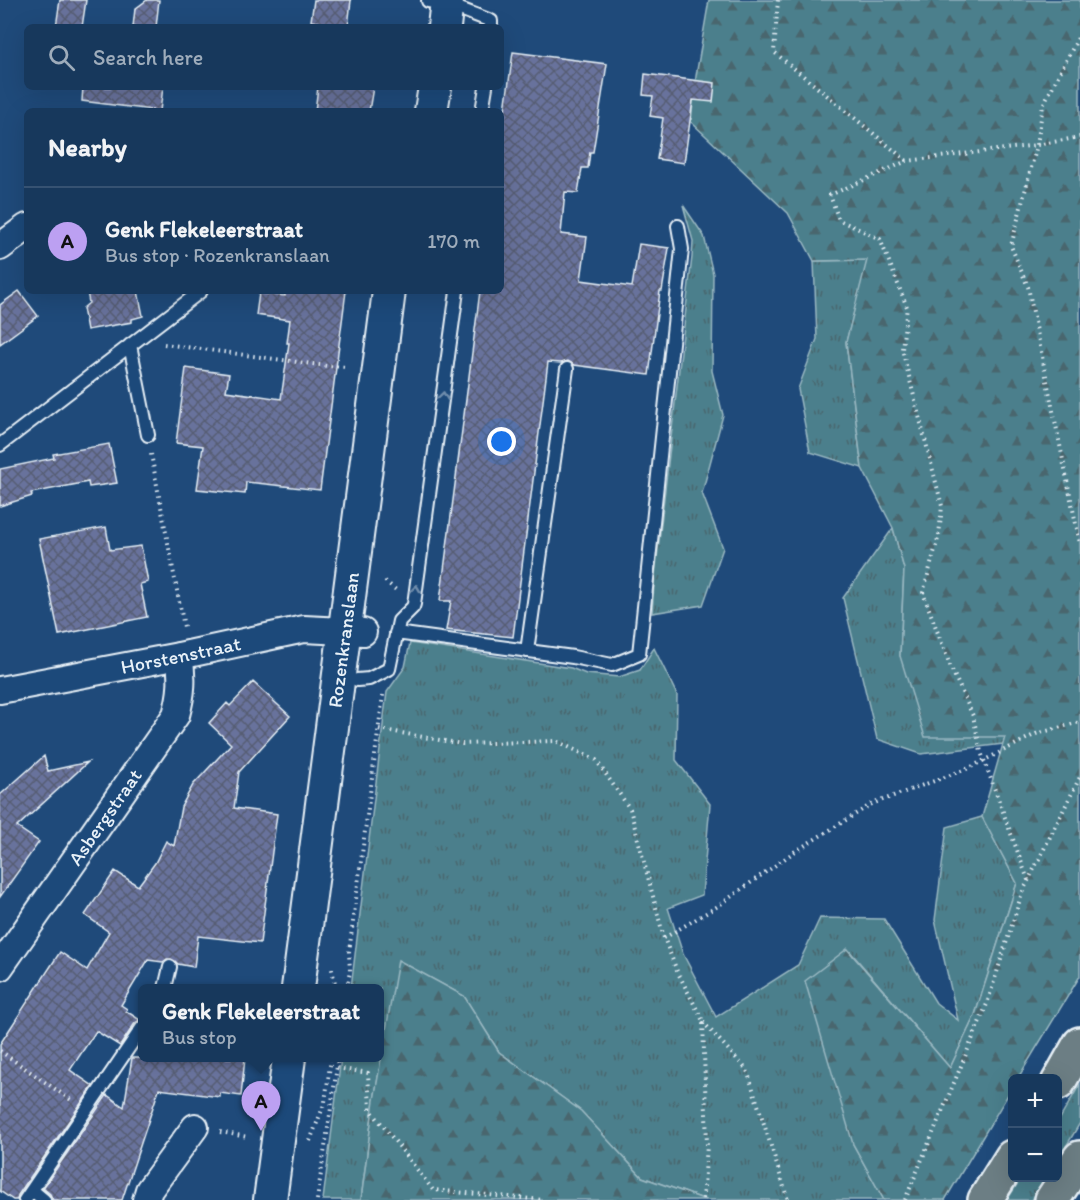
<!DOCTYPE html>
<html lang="en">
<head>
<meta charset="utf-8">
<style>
  body { margin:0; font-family:Itim,sans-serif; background:#244365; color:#f1f3f6 }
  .controls { position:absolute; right:18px; bottom:18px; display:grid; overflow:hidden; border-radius:9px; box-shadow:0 6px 24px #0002 }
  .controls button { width:54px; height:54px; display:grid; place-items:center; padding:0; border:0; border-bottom:2px solid #365272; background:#17385c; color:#f1f3f6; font:30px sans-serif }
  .you { position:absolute; left:502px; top:442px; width:21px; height:21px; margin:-15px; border:4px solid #fff; border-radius:50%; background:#1a73e8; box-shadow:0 0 0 9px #1a73e833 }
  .badge { display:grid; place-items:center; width:39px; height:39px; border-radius:50%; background:#bca0f2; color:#111; font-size:20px; font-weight:700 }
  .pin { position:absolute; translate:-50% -50px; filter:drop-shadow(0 2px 3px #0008) }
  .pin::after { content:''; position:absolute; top:32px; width:21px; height:18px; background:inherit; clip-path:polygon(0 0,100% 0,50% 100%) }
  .popup { position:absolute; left:138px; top:984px; width:246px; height:78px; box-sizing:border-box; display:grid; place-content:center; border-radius:9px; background:#17385c; filter:drop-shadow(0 2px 4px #0005); font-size:20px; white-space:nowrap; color:#9eacbb }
  .popup b { font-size:22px; color:#f1f3f6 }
  .popup::after { content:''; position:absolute; left:50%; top:100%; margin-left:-12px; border:12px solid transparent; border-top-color:#17385c }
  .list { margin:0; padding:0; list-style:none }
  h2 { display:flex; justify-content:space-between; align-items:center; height:78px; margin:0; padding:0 24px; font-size:26px }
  h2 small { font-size:20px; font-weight:400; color:#9eacbb }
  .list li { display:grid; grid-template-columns:39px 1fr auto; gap:18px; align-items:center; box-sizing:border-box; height:108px; padding:0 24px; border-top:2px solid #365272 }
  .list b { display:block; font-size:22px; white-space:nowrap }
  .list p { margin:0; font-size:20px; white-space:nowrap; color:#9eacbb }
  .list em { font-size:20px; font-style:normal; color:#9eacbb }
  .icon { flex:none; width:33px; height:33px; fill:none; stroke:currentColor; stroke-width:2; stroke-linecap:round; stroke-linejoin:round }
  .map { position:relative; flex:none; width:1080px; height:1200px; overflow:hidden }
  .search { position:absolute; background:#17385c; box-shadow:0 6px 24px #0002; left:24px; top:24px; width:480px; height:66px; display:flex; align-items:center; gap:15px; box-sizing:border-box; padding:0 21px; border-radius:9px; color:#9eacbb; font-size:22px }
  .panel { position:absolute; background:#17385c; box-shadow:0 6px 24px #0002; left:24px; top:108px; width:480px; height:186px; border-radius:9px }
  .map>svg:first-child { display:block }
</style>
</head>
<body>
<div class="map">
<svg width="1080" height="1200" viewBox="0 0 1080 1200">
  <defs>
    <pattern id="grass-tufts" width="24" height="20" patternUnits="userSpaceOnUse" patternTransform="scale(1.5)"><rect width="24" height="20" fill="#4b7f8c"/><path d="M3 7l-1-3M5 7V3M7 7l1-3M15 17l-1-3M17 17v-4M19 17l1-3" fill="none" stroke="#49666e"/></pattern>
    <pattern id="forest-firs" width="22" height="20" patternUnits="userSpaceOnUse" patternTransform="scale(1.5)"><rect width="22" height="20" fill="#4b7f8c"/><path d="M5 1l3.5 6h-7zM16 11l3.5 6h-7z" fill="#49666e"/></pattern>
    <pattern id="building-cross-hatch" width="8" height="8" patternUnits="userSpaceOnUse" patternTransform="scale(1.5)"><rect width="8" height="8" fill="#68729c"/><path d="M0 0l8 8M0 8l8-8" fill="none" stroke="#575d73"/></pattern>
  </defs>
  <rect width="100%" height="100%" fill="#1f4a7a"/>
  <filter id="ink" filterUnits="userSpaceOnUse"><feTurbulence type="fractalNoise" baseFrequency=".0167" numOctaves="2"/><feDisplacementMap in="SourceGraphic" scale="12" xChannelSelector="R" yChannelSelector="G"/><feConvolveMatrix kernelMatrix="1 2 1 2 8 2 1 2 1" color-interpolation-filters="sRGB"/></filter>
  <g filter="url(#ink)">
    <path fill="url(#grass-tufts)" stroke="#9ab8c2" stroke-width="1.5" d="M683,205L704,236L713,274L712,371L723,415L702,493L723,548L703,605L652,613L654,584L692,257L693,241Z
      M868,260L846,342L862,468L810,452L798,389L817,339L814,261Z
      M893,528L904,569L900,656L1005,737L1003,744L921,754L877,739L843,598Z
      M410,643L571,668L586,674L619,677L640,670L654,648L677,695L676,760L710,804L702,895L668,908L683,954L716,1017L798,965L820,918L884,919L936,1003L958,1020L935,920L947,827L982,817L1017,883L975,1015L950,1068L848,949L853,1144L884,1200H706L642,1177L581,1111L499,1052L464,996L399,961L374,1100L361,1200H323L341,1058H380V988H351L387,692L405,667Z
      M1080,1084V1123L1058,1160V1122Z
      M1021,1178H1046L1032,1200H1007Z"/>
    <path fill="url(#forest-firs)" stroke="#9ab8c2" stroke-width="1.5" d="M709,0H1080V976L1018,1078H1012V1088L945,1200H884L853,1144L805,981L847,949L950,1068L975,1015L1017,883L982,817L1005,737H925L900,656L904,569L893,528L862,468L846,342L867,260L814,261L788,213L691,122L696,76Z
      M398,960L464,996L499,1052L581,1111L642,1177L706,1200H361L374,1100Z"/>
    <path fill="url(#building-cross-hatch)" stroke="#e8f1f8" stroke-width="1.5" d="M60,0H86L82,27H56Z
      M147,0H159L156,27H133L135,9Z
      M314,0H351L348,27L311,21Z
      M513,52L607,64L593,152H590L588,168H582L578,193L565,192L561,234L587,237L581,280L632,287L639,244L669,248L662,291H660L649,375L574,365L568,361L561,363L548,362L513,637L446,630L451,601H440L480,291H501V139Z
      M645,74L715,83L713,102L693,100L684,163L657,159L663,118L650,116L653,96L643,95Z
      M83,87H163L160,111L82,101Z
      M318,87H373L369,111H315Z
      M19,291L38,316L0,344V305Z
      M87,291H138L143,316L132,319V322L87,330L83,308L89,303Z
      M285,291H346L320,490L246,482L245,494L197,489L203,446L176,443L186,368L229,374L226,391L281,399L289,343H287L290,320L256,315L259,293L285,296Z
      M109,444L117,483L89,487L88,482L31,493L32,496L0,506V469L54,458L53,454Z
      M106,527L110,550L141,546L148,582L140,584L147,617L59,635L39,539Z
      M253,682L290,716L239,772L234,808L277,814L260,943L198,936L194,967L178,964L175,961L171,959H167L163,962L148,960L121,1005L127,1009L126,1011L140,1020L135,1023L120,1046L96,1031L70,1070L93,1086L18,1195L17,1200H13L0,1191V1044L60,952L87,970L109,932L85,915L115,871L138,886L155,863L166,841L174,846L181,807L193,785L231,744L209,723L227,703L230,706Z
      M44,756L48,771L88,762L17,827L39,842L0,897V795Z
      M132,1058H245L241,1096L220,1093V1097L159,1089L122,1200H53L50,1194L43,1188L107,1095L124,1107Z"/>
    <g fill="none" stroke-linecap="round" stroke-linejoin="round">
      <defs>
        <path id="service" d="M428,1L447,4L491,21V27
          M482,111L486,87
          M130,345L148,435
          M0,445L201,291
          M396,633L573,657L612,665L639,654L682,249L678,226
          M527,651L567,369
          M357,680L369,679L389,669L399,621L413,607L414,604L457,291
          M165,988L170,967
          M32,1190L44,1200
          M25,1200L142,1028"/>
        <g id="minor">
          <path d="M0,247L27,227"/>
          <path id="s1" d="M0,690L179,656L304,629L363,632"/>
          <path id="s2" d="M0,967L176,715C182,693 183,678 179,656"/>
          <path d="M146,1200L149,1190L195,1127"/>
        </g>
        <g id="tertiary">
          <path d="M444,27L447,0"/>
          <path d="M431,111L435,87"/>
          <path id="s3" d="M298,988L389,291"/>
          <path d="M270,1200L289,1058"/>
        </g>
        <path id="trunk" d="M1058,1083L1080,1044
          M985,1200L1012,1157
          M1052,1200L1080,1158"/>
      </defs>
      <use href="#service" stroke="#e8f1f8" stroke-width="16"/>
      <use href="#minor" stroke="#e8f1f8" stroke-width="30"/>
      <use href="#tertiary" stroke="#e8f1f8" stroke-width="36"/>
      <use href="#trunk" stroke="#e8f1f8" stroke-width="38"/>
      <path stroke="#e8f1f8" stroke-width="4" stroke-dasharray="1.5 4.5" stroke-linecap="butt" d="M778,0L774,52L907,161
        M501,55L502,44
        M1080,137L1037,145L1011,246L1028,287L1080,544
        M164,344L327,366L348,367
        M151,454L184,627
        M385,581L396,590
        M379,729L462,744L556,741L596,760L630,809L664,938L677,971L703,1021L707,1145L703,1200
        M1028,880L981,752L973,716L951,668L923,593L939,535L942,506L902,349L907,307L880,239L839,220L830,195L907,161L1037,145L1043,105L1080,34
        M664,938L718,906L794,852L872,804L969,768L1036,734L1080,722
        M332,969L336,988
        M347,988L350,971L349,952L383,695
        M703,1022L747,1070L788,1200
        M0,1051L71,1100
        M337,1068L368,1073L370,1109L433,1190L543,1200
        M220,1132L248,1137
        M310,1141L325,1102L331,1058
        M317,1200C324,1152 332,1105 338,1058
        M905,1200L987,1004L1022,893L1080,777"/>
      <use href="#service" stroke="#1f4a7a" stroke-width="12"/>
      <use href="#minor" stroke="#1f4a7a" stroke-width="26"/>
      <use href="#tertiary" stroke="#1f4a7a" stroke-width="32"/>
      <use href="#trunk" stroke="#6c7e84" stroke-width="33"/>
    </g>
    <defs><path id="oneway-chevron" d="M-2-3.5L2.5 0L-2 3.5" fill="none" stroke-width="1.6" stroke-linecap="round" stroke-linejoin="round" transform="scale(1.5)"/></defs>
    <g stroke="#6f8dac">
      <use href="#oneway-chevron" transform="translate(443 396) rotate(-82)"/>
      <use href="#oneway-chevron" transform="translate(416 589) rotate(-82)"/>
    </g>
  </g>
  <g text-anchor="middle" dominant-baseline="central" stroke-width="6" stroke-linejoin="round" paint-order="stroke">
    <g font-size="20" fill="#e8f1f8" stroke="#1f4a7a">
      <text stroke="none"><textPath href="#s3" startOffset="351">Rozenkranslaan</textPath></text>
      <text stroke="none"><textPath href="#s1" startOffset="184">Horstenstraat</textPath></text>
      <text stroke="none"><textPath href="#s2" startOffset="183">Asbergstraat</textPath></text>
    </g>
  </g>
</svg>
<div class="controls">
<button>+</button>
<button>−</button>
</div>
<div class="you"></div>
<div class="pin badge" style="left:261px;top:1131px">A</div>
<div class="popup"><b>Genk Flekeleerstraat</b>Bus stop</div>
<div class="search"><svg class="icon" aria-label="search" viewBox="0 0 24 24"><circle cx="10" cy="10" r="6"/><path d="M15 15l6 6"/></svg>Search here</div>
<section class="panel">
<h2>Nearby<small></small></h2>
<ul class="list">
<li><span class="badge">A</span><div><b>Genk Flekeleerstraat</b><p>Bus stop · Rozenkranslaan</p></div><em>170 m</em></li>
</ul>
</section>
</div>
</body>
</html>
